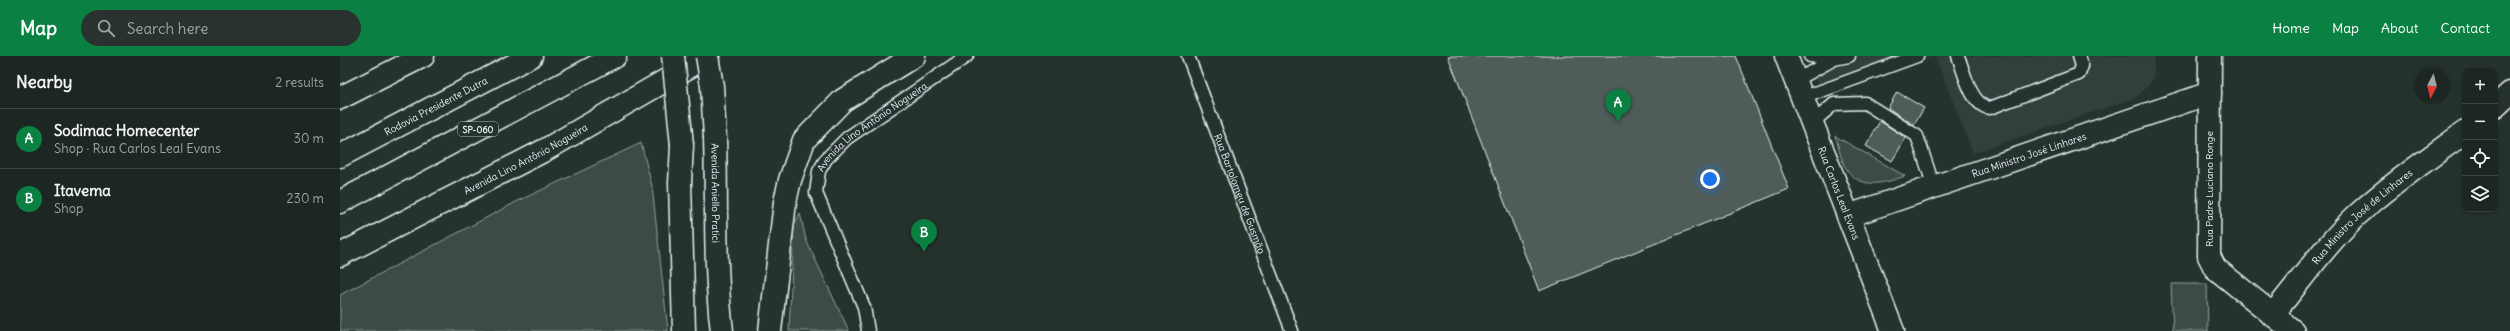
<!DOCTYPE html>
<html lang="en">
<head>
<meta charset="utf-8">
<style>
  body { margin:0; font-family:Delius,sans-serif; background:#29322f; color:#f1f3f6 }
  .controls { position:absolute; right:12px; top:12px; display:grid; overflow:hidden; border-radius:8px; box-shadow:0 2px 6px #0003 }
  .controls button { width:36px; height:36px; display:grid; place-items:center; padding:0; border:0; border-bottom:1px solid #3a4340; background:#1c2622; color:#f1f3f6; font:20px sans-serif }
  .compass { position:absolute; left:2074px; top:12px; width:36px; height:36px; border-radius:50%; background:#1c2622; box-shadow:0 2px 6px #0003; rotate:187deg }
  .you { position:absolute; left:1370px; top:123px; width:14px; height:14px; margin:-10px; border:3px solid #fff; border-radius:50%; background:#1a73e8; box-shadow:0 0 0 6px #1a73e833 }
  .badge { display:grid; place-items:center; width:26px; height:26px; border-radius:50%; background:#0b8043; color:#fff; font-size:13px; font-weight:700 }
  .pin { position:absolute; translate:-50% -33px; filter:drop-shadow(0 1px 2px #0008) }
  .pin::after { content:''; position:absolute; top:21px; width:14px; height:12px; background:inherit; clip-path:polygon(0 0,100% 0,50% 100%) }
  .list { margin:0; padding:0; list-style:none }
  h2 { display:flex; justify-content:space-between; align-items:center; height:52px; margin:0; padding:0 16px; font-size:17px }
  h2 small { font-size:13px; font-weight:400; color:#a0a5a5 }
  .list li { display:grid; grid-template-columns:26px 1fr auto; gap:12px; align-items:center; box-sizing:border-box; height:60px; padding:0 16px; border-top:1px solid #3a4340 }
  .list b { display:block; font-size:15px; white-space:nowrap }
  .list p { margin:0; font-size:13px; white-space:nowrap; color:#a0a5a5 }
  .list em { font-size:13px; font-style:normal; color:#a0a5a5 }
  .icon { flex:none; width:22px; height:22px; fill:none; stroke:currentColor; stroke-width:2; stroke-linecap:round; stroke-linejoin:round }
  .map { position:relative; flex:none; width:2170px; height:275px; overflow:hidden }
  header { display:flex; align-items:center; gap:24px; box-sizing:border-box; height:56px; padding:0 20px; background:#0b8043; color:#fff }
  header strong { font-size:19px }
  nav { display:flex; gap:22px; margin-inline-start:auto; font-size:14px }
  .search { width:280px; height:36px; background:#29322f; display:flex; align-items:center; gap:10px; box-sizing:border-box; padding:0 14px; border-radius:22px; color:#a0a5a5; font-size:15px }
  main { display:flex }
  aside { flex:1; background:#1c2622 }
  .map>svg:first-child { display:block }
</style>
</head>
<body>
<header>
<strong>Map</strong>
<div class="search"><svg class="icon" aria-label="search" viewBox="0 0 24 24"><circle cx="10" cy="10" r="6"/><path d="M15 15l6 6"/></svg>Search here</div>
<nav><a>Home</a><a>Map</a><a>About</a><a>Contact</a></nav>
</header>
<main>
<aside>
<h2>Nearby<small>2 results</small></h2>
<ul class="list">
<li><span class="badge">A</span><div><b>Sodimac Homecenter</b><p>Shop · Rua Carlos Leal Evans</p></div><em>30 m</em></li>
<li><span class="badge">B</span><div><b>Itavema</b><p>Shop</p></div><em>230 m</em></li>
</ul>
</aside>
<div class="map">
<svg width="2170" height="275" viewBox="0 0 2170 275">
  <rect width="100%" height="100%" fill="#26332d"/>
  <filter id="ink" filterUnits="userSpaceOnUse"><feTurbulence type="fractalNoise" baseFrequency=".025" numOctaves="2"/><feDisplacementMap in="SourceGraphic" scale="8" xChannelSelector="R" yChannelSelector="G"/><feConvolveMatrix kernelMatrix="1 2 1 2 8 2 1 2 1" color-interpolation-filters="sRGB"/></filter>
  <g filter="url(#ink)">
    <path fill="#333f3a" d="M1467,0H1595L1482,39Z
      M1595,0H1814V22L1797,41L1633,97Z"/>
    <path fill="#3e4b47" stroke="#939ea0" d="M1495,80L1565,120C1546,127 1522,134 1508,115C1501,107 1499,90 1495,80Z
      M301,87L312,130L328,275H0V239L176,146Z
      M460,157L466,184L509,275H449L454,169Z
      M1831,228H1867L1868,275H1833Z"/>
    <path fill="#505c59" stroke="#e8f1f8" d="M1108,0H1396L1449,133L1199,235Z
      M1557,36L1584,52L1574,69L1548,52Z
      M1540,65L1566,82L1552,105L1526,90Z"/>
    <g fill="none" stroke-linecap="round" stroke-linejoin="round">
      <defs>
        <g id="service">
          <path id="s1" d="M848,0L952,275"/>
          <path d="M1470,0L1494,3"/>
          <path d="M1618,0C1624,16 1631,50 1650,52L1739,18L1742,10L1739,0"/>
          <path d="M1455,25L1494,3L1509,0"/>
          <path d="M1462,42L1577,0"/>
          <path d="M1472,67L1494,48L1525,47L1577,80L1594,131"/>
          <path id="s2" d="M528,275L524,251L476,137L479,115L486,103L507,82L627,0"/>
        </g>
        <g id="minor">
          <path d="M1870,0L1869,200L1875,212L1953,275"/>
          <path d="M2155,51L2170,37"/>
          <path id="s3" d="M1508,160L1870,37"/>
          <path id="s4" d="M1932,259C1960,226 1985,189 2017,159C2050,129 2088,103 2125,76"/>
        </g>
        <g id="tertiary">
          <path id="s5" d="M1446,0L1553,275"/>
        </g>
        <g id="secondary">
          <path id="s6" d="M375,82C377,146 374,211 382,275"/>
          <path d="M342,89L340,127L344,275"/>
          <path id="s7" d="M0,199L205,94L368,0"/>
          <path d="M430,275L445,146L450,124L464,84L503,44L574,0"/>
        </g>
        <g id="motorway">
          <path d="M0,42L83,0"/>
          <path id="s8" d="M0,100L191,0"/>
          <path d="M0,146L275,0"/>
        </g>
      </defs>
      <use href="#service" stroke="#e8f1f8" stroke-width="15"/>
      <use href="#minor" stroke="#e8f1f8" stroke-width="25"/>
      <use href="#tertiary" stroke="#e8f1f8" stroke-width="25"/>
      <use href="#secondary" stroke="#e8f1f8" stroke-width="25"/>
      <use href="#motorway" stroke="#e8f1f8" stroke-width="25"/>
      <use href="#service" stroke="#26332d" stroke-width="12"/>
      <use href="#minor" stroke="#26332d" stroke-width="22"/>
      <use href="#tertiary" stroke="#26332d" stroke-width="22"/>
      <use href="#secondary" stroke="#26332d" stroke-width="22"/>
      <use href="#motorway" stroke="#26332d" stroke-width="22"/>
      <defs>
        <path id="secondary-bridge" d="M333,0L342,89
          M367,0L372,30L375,82"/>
      </defs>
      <use href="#secondary-bridge" stroke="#e8f1f8" stroke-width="25" stroke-linecap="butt"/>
      <use href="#secondary-bridge" stroke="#26332d" stroke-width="22"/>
    </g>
  </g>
  <g text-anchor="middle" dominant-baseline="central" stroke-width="3" stroke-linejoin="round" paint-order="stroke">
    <rect fill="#26332d" stroke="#aeb8bb" stroke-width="1" x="118" y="66" width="40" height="14" rx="3"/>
    <g font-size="9" font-weight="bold" fill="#e8f1f8">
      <text x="138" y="73">SP-060</text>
    </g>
    <g font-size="10" fill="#e8f1f8" stroke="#26332d">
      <text stroke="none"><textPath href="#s8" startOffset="108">Rodovia Presidente Dutra</textPath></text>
      <text stroke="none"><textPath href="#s2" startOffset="240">Avenida Lino Antônio Nogueira</textPath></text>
      <text stroke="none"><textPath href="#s3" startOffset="191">Rua Ministro José Linhares</textPath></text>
      <text stroke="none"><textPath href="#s7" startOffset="209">Avenida Lino Antônio Nogueira</textPath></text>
      <text transform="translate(1869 133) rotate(-90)">Rua Padre Luciano Ronge</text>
      <text stroke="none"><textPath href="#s6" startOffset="55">Avenida Aniello Pratici</textPath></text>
      <text stroke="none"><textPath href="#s1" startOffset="147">Rua Bartolomeu de Gusmão</textPath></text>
      <text stroke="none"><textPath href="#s5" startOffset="147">Rua Carlos Leal Evans</textPath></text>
      <text stroke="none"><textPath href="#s4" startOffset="134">Rua Ministro José de Linhares</textPath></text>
    </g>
  </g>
</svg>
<div class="controls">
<button>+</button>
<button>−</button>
<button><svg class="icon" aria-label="locate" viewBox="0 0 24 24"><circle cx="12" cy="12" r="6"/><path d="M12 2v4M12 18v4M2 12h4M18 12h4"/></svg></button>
<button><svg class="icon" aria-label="layers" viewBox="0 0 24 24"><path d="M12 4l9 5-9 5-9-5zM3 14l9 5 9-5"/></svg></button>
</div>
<svg class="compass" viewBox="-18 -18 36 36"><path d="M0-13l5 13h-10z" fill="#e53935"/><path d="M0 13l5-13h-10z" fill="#a0a5a5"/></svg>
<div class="you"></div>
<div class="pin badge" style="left:1278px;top:66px">A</div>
<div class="pin badge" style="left:584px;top:196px">B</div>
</div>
</main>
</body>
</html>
